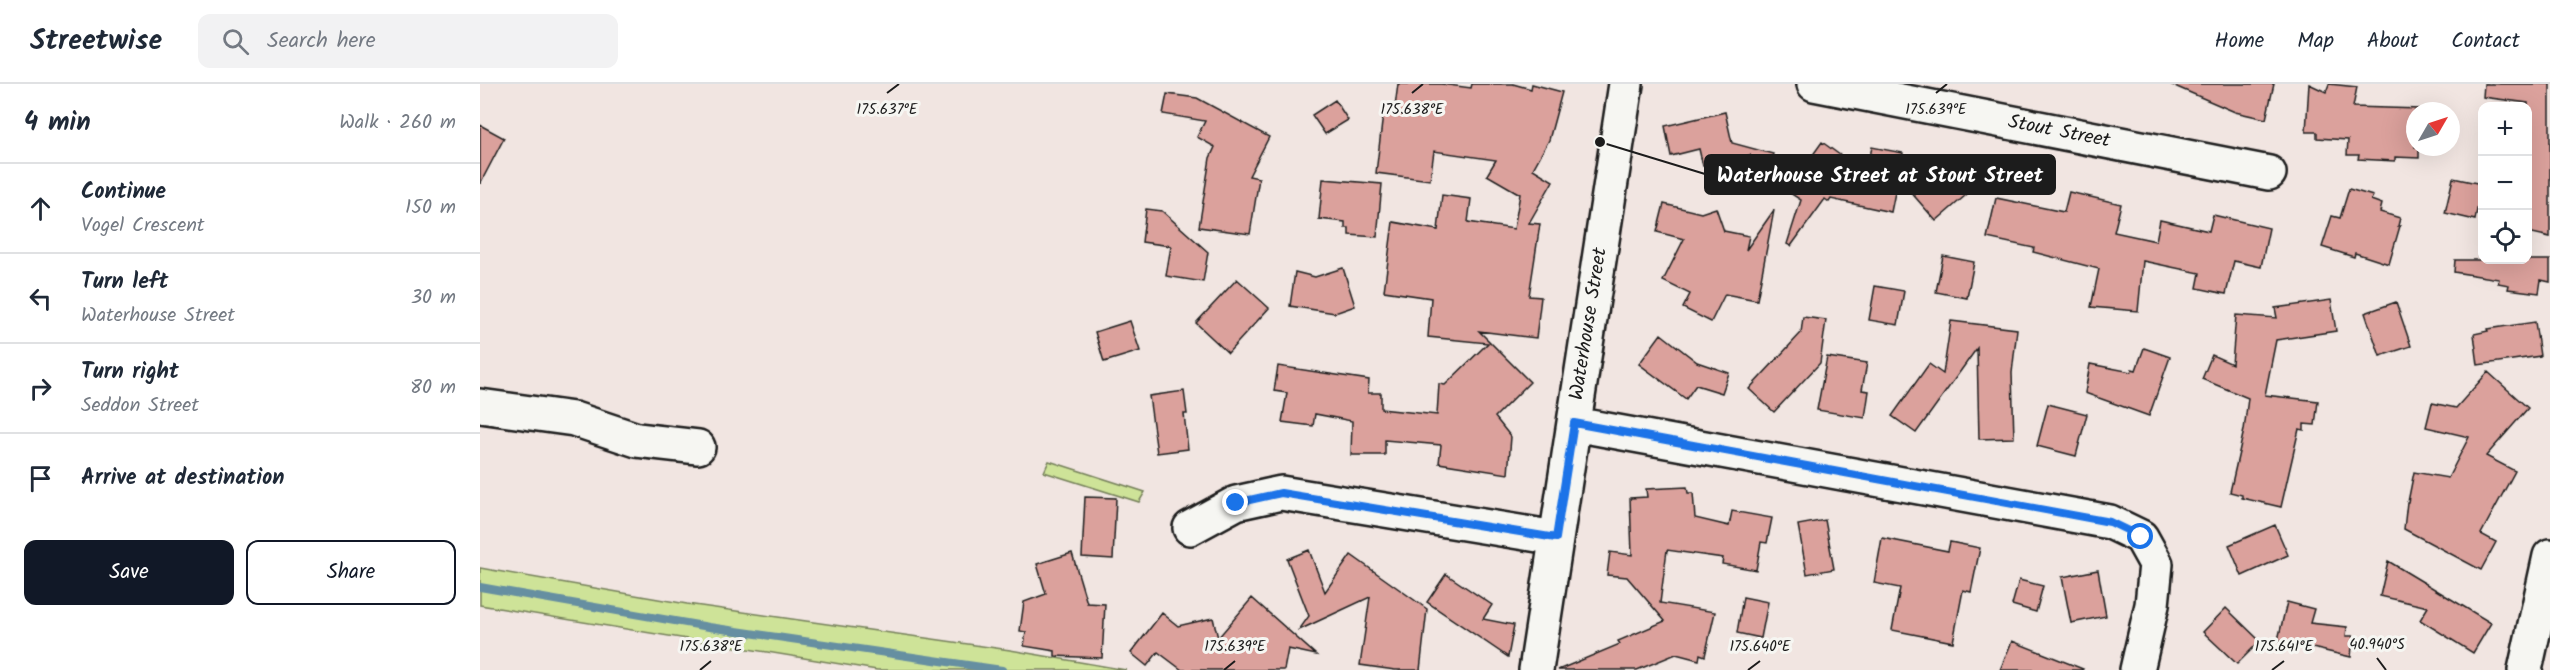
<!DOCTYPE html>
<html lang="en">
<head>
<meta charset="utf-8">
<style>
  body { margin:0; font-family:Kalam,sans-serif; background:#f2f2f3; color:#1f2937 }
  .controls { position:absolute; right:18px; top:18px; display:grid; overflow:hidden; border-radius:12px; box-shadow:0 6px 24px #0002 }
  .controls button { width:54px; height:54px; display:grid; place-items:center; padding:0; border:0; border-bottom:2px solid #e0e1e3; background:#fff; color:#1f2937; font:30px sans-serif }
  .compass { position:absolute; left:1926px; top:18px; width:54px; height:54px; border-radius:50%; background:#fff; box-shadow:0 6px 24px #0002; rotate:51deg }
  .stop { position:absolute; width:18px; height:18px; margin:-14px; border:4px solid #1a73e8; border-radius:50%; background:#fff }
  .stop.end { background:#1a73e8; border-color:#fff; box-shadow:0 2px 6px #0008 }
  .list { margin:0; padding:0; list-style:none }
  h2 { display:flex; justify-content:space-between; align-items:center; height:78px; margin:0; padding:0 24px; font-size:26px }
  h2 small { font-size:20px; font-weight:400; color:#747a83 }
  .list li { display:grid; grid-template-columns:39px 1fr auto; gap:18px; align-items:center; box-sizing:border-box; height:90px; padding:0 24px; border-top:2px solid #e0e1e3 }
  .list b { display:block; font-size:22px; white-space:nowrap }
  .list p { margin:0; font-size:20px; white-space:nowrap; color:#747a83 }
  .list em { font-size:20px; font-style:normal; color:#747a83 }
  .actions { display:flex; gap:12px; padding:18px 24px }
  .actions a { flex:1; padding:14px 0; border:2px solid #111827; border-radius:12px; text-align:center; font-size:21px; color:#111827 }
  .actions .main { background:#111827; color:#fff }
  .icon { flex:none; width:33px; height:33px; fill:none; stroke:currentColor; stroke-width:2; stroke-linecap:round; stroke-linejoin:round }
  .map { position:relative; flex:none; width:2070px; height:586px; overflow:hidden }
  header { display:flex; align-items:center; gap:36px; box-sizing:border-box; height:84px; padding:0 30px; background:#fff; border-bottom:2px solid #e0e1e3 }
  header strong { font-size:28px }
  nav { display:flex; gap:33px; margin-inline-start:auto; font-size:21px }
  .search { width:420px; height:54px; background:#f2f2f3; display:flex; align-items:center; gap:15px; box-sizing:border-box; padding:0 21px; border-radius:12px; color:#747a83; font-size:22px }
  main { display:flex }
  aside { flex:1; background:#fff }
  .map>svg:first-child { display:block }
</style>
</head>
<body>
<header>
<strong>Streetwise</strong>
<div class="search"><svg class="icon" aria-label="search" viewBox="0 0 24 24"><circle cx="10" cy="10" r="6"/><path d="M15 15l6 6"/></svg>Search here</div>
<nav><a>Home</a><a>Map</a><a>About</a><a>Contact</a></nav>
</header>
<main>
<aside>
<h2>4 min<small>Walk · 260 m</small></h2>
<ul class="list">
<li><svg class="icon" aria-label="ahead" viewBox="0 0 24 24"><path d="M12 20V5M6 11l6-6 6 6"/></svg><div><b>Continue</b><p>Vogel Crescent</p></div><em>150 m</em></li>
<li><svg class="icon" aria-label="left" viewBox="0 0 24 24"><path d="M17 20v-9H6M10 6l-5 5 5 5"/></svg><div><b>Turn left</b><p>Waterhouse Street</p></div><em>30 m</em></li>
<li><svg class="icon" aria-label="right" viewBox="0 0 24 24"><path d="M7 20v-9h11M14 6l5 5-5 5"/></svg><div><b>Turn right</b><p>Seddon Street</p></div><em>80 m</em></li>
<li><svg class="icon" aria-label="arrive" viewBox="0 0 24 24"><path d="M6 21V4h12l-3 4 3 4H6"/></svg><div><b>Arrive at destination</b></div></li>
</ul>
<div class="actions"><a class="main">Save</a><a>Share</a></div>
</aside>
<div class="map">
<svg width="2070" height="586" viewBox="0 0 2070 586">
  <rect width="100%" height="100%" fill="#f1e5e1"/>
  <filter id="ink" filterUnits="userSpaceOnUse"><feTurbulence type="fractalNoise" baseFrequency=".0167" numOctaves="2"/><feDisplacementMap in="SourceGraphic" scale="12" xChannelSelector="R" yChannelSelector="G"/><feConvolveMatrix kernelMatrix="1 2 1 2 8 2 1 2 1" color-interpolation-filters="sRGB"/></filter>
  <g filter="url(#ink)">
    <path fill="#cee398" stroke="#75805a" stroke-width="1.5" d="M569,377L665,408L659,418L564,388Z
      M0,484L207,520L530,566L646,586H397L0,521Z"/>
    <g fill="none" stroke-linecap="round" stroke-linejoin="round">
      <path stroke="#668fa1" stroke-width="8" d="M0,503L229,543L522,586"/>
    </g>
    <path fill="#dba19c" stroke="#1c1c1c" stroke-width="1.5" d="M918,0H961L991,4L992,0H1033L1051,5L1052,0L1082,8L1069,56L1053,85L1073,97L1049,139L1060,140L1049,212L1061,213L1056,254L999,247L1050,298L1015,333L1031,353L1028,390L959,379L961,361L905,356V371H871L872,337L835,330L833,342L802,338L807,309L794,307L798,282L889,296L888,309H901V325L957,331L959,300L965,301L1008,259L948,253L951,214L904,207L913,138L958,146L962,111L991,115L988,138L1034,145L1040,110L1007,91L1016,76L954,67L950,96L896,89L904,22L915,23Z
      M1690,0H1794L1786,35L1755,28Z
      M1829,0L1846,8L1849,0L1877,3L1873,23L1941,25V27H1935V63H1939V74L1915,73V77L1878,75L1879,71H1867L1868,56L1837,54V48H1826Z
      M2004,0H2070V153L2048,148V19L2003,13Z
      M687,10L717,14L789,53L769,92L779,94L770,150L719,143L730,74L735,63L717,53L725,37L683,30Z
      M855,16L868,36L845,50L832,31Z
      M1245,28L1252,59L1293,70L1285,99L1264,92L1270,71L1223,82L1219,65L1191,72L1185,42Z
      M0,41L24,54L0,100Z
      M1342,58L1386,90L1392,63L1423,69L1411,128L1351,115L1349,118L1345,115L1311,162L1307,160L1321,116L1307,107Z
      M1468,73L1473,79L1479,75L1500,99L1456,137L1429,106Z
      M1973,94L2002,100L1995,136L1965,129Z
      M843,95L902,100L897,153L869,151V144H865V138L839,135Z
      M1869,105L1893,112L1891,116L1902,120L1900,128L1920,134L1918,142H1920L1909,180L1875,169L1874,173L1842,163L1852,132L1860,134Z
      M1589,108L1641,120L1634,148L1676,157L1680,136L1729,147L1733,131L1789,144L1781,183L1754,177L1746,210L1717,204L1720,189L1663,177L1658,227L1611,223L1619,185L1553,168L1554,164L1507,154L1516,114L1584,128Z
      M1184,120L1221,129L1236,124L1244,147L1269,152L1266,166L1294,126L1277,216L1245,210L1231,238L1203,224L1210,210L1183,197L1204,155L1177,148Z
      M666,125L682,127L728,168L723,198L686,192L691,162L662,158Z
      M1463,172L1494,178L1487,214L1456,208Z
      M1975,176H2070V198L2061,196L2059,209L2028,205L2029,201L2018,199L2019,195L1974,188Z
      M863,184L875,222L855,229L810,222L815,188L835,193Z
      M757,195L789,224L748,269L716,239Z
      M1395,202L1424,207L1418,241L1389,236Z
      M1851,216L1856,247L1796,256L1785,311L1838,317L1835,341L1824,340V346L1819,345L1801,423L1762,414V411L1750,408L1764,346L1768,314L1722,295L1732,271L1752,280L1756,231L1797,234L1795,224Z
      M1916,218L1931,262L1900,272L1885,229Z
      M1323,233L1346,236L1340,279L1294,328L1269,305L1321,249Z
      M650,237L660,267L624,278L615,248Z
      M1471,237L1537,245L1532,289L1534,354L1499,355L1497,264L1436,349L1412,332L1449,280L1463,290Z
      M2055,238L2060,272L1998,281L1994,250L2008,247L2007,245Z
      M1181,250L1217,278L1249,289L1242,309L1216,301L1206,315L1159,280Z
      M1664,264L1690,273L1669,332L1605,309L1610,280L1651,288L1652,285L1656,286Z
      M1347,273L1387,279L1382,306L1389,307L1385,334L1337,326Z
      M2008,288L2048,324L2006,372L2035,387L2001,450L2016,458L2001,486L1924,445L1927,418H1928L1934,388L1968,394L1989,353L1946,343L1952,319L1976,324Z
      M704,307L707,330H704L708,365L677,369L669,312Z
      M1568,320L1607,330L1596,372L1557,362Z
      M1207,403L1208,409H1213L1215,434L1249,442L1252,427L1292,434L1287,459L1281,458L1276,486L1242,480L1243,474L1187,466L1180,519L1235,528L1225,572L1220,570L1219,576L1196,570L1157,586H1078L1140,560L1138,557L1185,537L1147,493L1127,491L1130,468L1152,471L1150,414L1167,413L1166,405Z
      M605,413L636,414L633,475L602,473Z
      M1345,436L1354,485L1327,490L1318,441Z
      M1795,441L1808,471L1762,492L1749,461Z
      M1402,454L1468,467L1470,458L1500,464L1491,508L1483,506L1473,558L1412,546L1420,504L1394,499Z
      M829,466L845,508L871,471L947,525L940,586H915L880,581L890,513L819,546L829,532L807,475Z
      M592,469L607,519L625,520L622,574L575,572V567L544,562L546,548L540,547L544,518L566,510L557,480Z
      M1908,477L2011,539L1993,569L1940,536L1948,523L1900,512Z
      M1618,486L1626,532L1591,539L1582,493Z
      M966,490L1012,521L1003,535L1034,541L1028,573L947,518Z
      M1539,496L1563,502L1556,528L1532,521Z
      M1263,513L1288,518L1281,554L1257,549Z
      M772,514L836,571L808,565L804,586H702L678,568L667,582L651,569L682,529L698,542L733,534L738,554Z
      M1807,518L1834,525L1830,539L1867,543L1866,552H1873L1871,573L1798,556Z
      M1746,524L1780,557L1757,580L1723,548Z
      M1532,557L1603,585L1602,586H1520Z"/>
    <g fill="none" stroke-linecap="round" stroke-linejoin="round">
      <defs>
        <path id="minor" d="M1334,0L1789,89
          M0,322L94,335L157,356L218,363
          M1094,340L1630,438L1661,453L1676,480L1672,521L1657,586
          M710,444L756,419L801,409L1076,454
          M1056,586L1146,0
          M2045,586L2070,472"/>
      </defs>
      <use href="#minor" stroke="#1c1c1c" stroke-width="38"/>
      <use href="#minor" stroke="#f6f6f2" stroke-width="33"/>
    </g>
  </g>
  <g fill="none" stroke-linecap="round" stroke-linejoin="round" filter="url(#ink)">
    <path stroke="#1a73e8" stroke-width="8" d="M756,419L801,409L1076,454L1094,339L1630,438L1661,453"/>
  </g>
  <path fill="none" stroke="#1c1c1c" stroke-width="2" d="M407,9L419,0M932,9L943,0M1456,9L1467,0M1897,574L1906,586M220,586L231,577M744,586L755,577M1268,586L1280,577M1792,586L1804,577"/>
  <g text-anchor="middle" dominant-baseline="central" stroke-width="6" stroke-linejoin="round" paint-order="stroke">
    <g font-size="20" fill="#1c1c1c" stroke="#f6f6f2">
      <text transform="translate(1579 48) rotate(11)">Stout Street</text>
      <text transform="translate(1109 240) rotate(-81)">Waterhouse Street</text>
    </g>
  </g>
  <g font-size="15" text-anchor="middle" fill="#1c1c1c" stroke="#f6f6f2" stroke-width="6" stroke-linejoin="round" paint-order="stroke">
    <text x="407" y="30">175.637°E</text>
    <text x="932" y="30">175.638°E</text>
    <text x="1456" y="30">175.639°E</text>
    <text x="1897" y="565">40.940°S</text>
    <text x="231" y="567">175.638°E</text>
    <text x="755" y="567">175.639°E</text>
    <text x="1280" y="567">175.640°E</text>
    <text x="1804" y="567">175.641°E</text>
  </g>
  <path fill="none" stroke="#1c1c1c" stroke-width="2" d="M1120 58L1225 90"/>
  <circle fill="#1c1c1c" stroke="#f6f6f2" stroke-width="2" cx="1120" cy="58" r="6"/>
  <rect fill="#1c1c1c" stroke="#1c1c1c" stroke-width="2" x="1225" y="71" width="350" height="39" rx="6"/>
  <g font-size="21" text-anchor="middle" font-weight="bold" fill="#fff">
    <text x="1400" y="98">Waterhouse Street at Stout Street</text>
  </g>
</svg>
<div class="controls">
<button>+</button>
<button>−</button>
<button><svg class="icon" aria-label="locate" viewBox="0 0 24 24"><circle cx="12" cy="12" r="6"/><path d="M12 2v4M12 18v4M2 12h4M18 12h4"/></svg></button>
</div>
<svg class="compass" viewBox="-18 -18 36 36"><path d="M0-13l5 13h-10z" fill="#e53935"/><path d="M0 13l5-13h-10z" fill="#747a83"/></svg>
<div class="stop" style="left:1661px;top:453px"></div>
<div class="stop end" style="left:756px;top:419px"></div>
</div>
</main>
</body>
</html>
